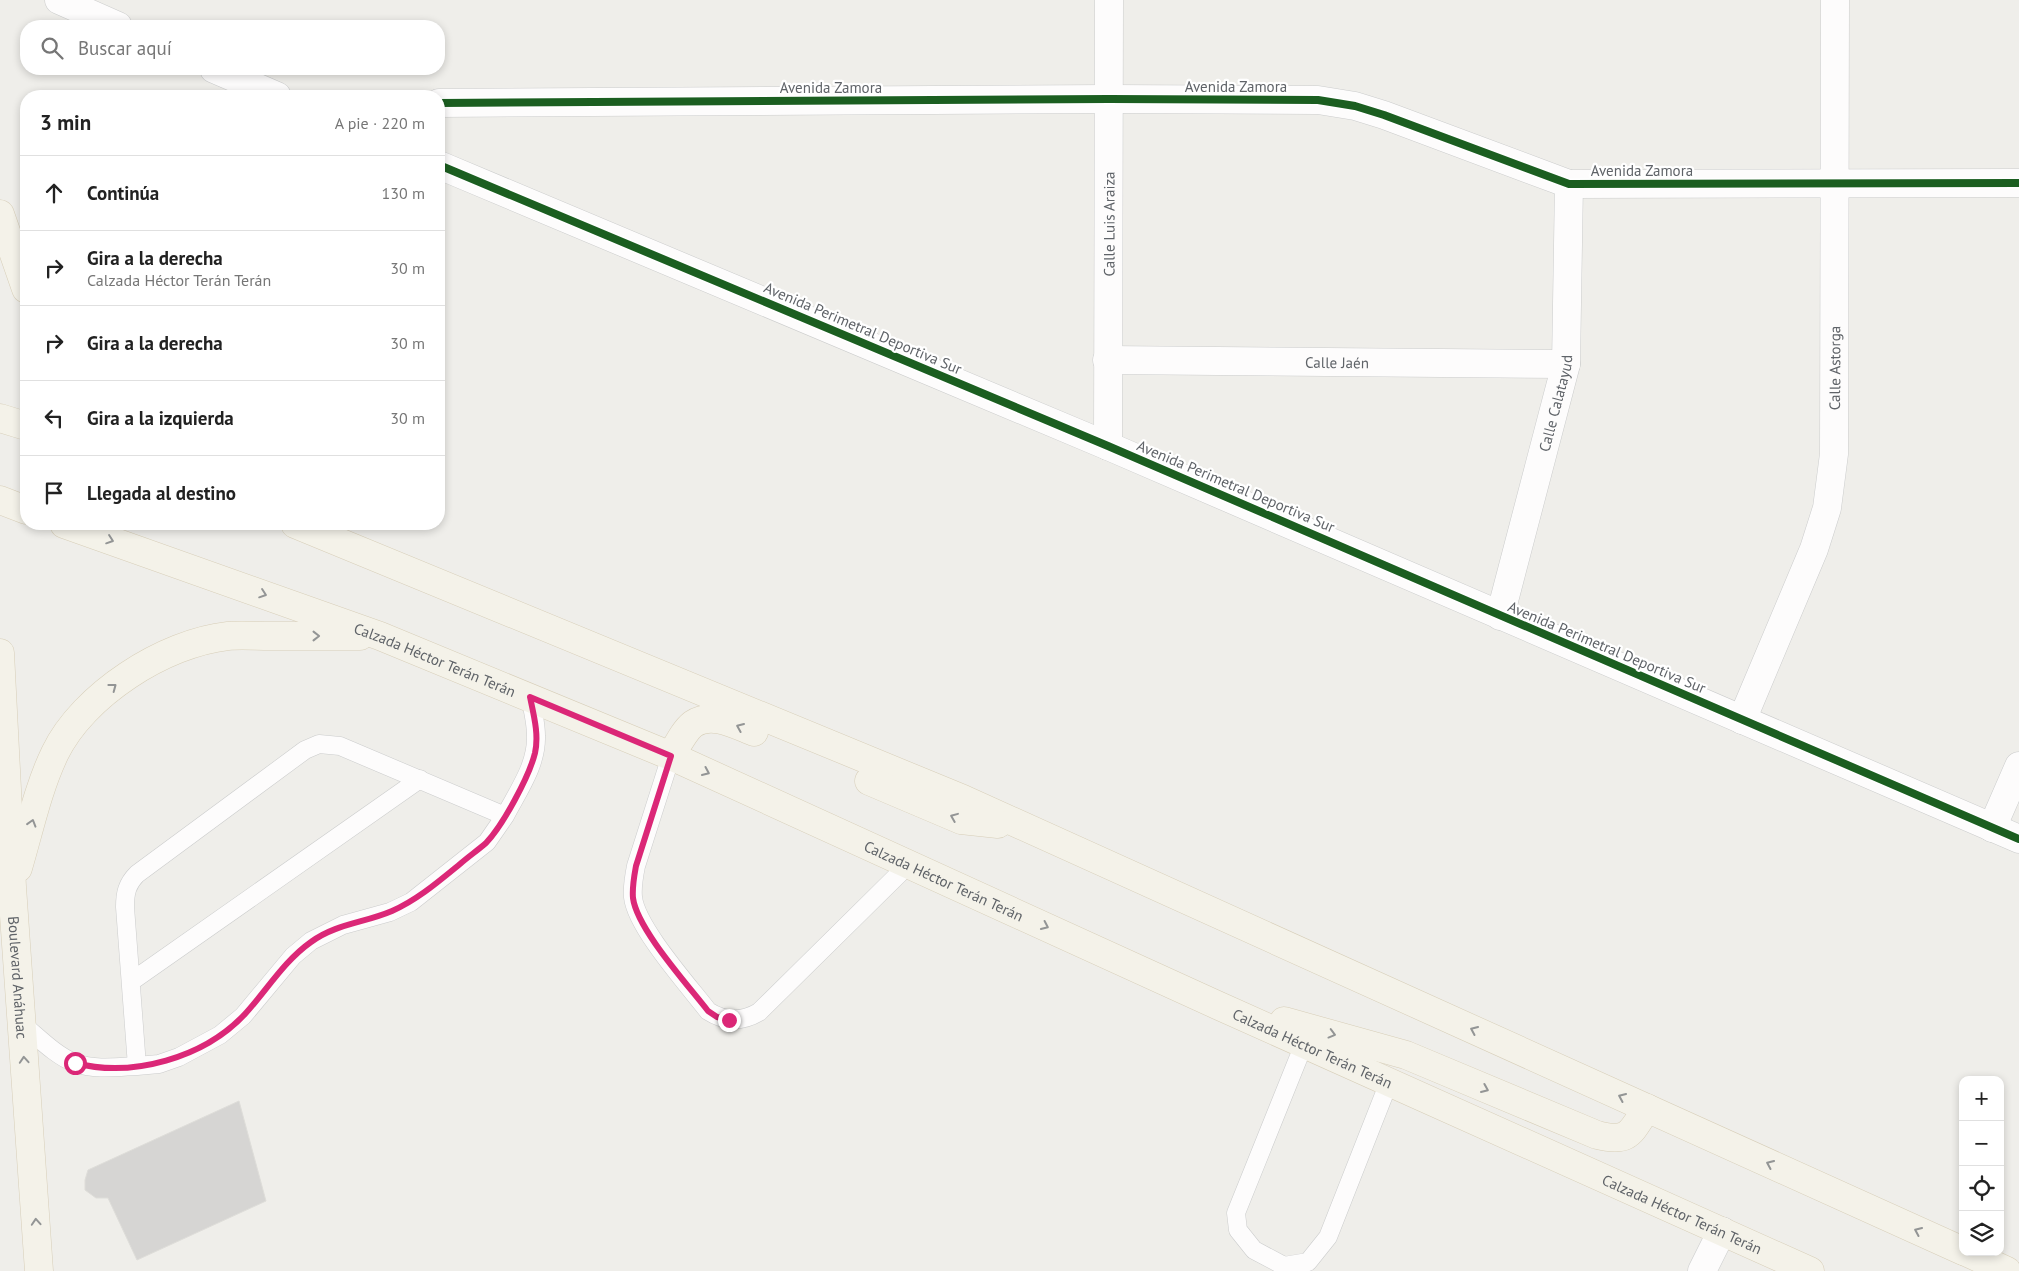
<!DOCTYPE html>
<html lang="es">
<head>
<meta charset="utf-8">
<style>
  body { margin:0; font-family:"PT Sans",sans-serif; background:#f6f6f6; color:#222 }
  .controls { position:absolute; right:15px; bottom:15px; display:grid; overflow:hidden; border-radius:10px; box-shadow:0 2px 8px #0003 }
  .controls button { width:45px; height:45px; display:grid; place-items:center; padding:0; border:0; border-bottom:1px solid #e0e0e0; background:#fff; color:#222; font:25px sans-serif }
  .stop { position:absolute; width:15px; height:15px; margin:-11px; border:4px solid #db2777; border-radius:50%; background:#fff }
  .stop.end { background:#db2777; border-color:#fff; box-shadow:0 1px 5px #0008 }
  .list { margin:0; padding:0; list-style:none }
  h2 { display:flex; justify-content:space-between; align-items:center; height:65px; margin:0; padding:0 20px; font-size:21px }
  h2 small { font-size:16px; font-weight:400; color:#767676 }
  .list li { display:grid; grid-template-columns:32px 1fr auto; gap:15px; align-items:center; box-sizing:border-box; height:75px; padding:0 20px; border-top:1px solid #e0e0e0 }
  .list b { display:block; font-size:19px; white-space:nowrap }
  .list p { margin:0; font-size:16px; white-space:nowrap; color:#767676 }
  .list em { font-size:16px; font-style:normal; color:#767676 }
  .icon { flex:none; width:28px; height:28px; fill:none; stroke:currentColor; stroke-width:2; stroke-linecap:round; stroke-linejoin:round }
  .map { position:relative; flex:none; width:2019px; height:1271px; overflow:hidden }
  .search { position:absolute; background:#fff; box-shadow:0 2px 8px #0003; left:20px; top:20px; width:425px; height:55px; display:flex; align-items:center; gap:12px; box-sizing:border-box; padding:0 18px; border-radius:20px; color:#767676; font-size:19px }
  .panel { position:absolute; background:#fff; box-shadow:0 2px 8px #0003; left:20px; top:90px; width:425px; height:440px; border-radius:20px }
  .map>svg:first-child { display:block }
</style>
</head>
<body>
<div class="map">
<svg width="2019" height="1271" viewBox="0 0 2019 1271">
  <rect width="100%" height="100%" fill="#efeeea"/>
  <path fill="#d6d5d3" stroke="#deddd9" d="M239,1101L266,1201L137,1260L108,1198H96L85,1190V1180L88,1170Z"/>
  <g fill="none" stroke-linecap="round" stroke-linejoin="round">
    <defs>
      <path id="service" d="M671,756L636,866C634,876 632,887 633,897C636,927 688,985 708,1011C725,1022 742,1022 759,1012L909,864
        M132,981L420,779
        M22,1024C38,1037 56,1056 75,1063C95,1070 117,1067 137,1066L125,907C125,893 127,884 137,874L305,750L319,744L340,746L505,816C518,791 537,765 536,736C536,723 533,710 530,697
        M1304,1044L1236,1213L1238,1230L1254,1250L1284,1266L1308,1262L1328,1237L1389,1082
        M137,1066L159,1064L179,1057L220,1035L243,1016L293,956L311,941L343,925L390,912L411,902L487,842L505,816"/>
      <g id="minor">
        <path d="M59,0L118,26"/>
        <path d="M214,69L277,96"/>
        <path d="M439,103L1109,99L1318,100L1355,106L1384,115L1569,184L2019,183"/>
        <path d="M439,165L1108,446L2019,839"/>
        <path id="s1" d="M1107,360L1566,364"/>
        <path id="s2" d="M1108,446L1109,0"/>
        <path id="s3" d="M1500,616L1566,364L1569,184"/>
        <path id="s4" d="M1742,720L1814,549L1827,508L1834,454L1835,0"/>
        <path d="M1992,828L2019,766"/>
        <path d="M1702,1271L1722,1231"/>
      </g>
      <g id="primary">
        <path d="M0,214L26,289"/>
        <path d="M0,418L26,426"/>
        <path d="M0,500L26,510"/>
        <path id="s5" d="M64,524L380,636L671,756L1217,1005L1810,1271"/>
        <path d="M295,524L963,799L1963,1251"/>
        <path id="s6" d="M0,653L12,887L39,1271"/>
        <path d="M671,756C677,746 684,731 693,724C712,711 736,725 754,732"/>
        <path d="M869,781L961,820L998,824"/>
        <path d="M18,868C29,831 38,788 55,753C83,695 164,643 228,636C241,635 256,636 270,636C300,636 330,636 360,636"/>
        <path d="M1284,1021L1406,1055L1597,1135C1630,1143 1630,1133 1647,1108"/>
        <path d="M1966,1252L2007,1271"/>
      </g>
    </defs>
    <use href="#service" stroke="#cbcccc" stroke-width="19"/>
    <use href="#minor" stroke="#cbcccc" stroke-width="29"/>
    <use href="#primary" stroke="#d7ceb8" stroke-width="29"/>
    <use href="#service" stroke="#fdfcfc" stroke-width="18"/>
    <use href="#minor" stroke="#fdfcfc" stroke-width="28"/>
    <use href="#primary" stroke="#f4f2e9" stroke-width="28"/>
    <defs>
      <path id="cycleway" d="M439,103L1109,99L1318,100L1355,106L1384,115L1569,184L2019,183
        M439,165L1108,446L2019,839"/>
    </defs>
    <use href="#cycleway" stroke="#fff" stroke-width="11"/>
    <use href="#cycleway" stroke="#1b5e20" stroke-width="8"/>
  </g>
  <defs><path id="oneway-chevron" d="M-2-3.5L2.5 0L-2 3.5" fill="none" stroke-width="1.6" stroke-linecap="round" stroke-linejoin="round" transform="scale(1.25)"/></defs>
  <g stroke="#939595">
    <use href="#oneway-chevron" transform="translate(110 540) rotate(19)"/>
    <use href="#oneway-chevron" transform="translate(263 594) rotate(19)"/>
    <use href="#oneway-chevron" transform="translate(316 636)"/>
    <use href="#oneway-chevron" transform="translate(113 687) rotate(-37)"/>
    <use href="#oneway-chevron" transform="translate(740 727) rotate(-157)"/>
    <use href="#oneway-chevron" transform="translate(706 772) rotate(24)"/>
    <use href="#oneway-chevron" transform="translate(954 817) rotate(-158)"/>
    <use href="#oneway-chevron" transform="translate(32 823) rotate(-73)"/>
    <use href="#oneway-chevron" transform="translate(1045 926) rotate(25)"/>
    <use href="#oneway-chevron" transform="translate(1474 1030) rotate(-156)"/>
    <use href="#oneway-chevron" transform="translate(1332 1034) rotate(15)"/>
    <use href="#oneway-chevron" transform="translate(24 1060) rotate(-94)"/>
    <use href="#oneway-chevron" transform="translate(1485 1089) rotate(23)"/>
    <use href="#oneway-chevron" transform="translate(1622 1097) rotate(-156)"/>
    <use href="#oneway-chevron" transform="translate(1770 1164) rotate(-156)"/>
    <use href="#oneway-chevron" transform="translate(36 1222) rotate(-94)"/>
    <use href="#oneway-chevron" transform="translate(1918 1231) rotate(-156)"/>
  </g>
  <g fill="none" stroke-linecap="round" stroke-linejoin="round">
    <path stroke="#db2777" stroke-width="6" d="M75,1063C132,1078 204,1058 245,1014C267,990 284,961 311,942C335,924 364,923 392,911C417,900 438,882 460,864C468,857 478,850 486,843C503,825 529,777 535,753C539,735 534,716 530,697L671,756L636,866C634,877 632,887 633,898C637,929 688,985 708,1011L717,1017L729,1020"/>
  </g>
  <g text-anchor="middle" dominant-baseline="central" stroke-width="4.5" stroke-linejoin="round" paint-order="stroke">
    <g font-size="15" fill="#5f6368" stroke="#fff">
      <text x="1236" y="86">Avenida Zamora</text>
      <text x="831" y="87">Avenida Zamora</text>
      <text x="1642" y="170">Avenida Zamora</text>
      <text stroke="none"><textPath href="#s2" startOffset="222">Calle Luis Araiza</textPath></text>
      <text transform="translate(863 328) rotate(23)">Avenida Perimetral Deportiva Sur</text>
      <text stroke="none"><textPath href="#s1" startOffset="230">Calle Jaén</textPath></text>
      <text stroke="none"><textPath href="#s4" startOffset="369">Calle Astorga</textPath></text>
      <text stroke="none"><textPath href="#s3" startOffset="220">Calle Calatayud</textPath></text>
      <text transform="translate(1236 486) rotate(23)">Avenida Perimetral Deportiva Sur</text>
      <text transform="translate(1607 647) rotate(23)">Avenida Perimetral Deportiva Sur</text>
      <text stroke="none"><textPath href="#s5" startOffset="395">Calzada Héctor Terán Terán</textPath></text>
      <text stroke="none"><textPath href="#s5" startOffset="950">Calzada Héctor Terán Terán</textPath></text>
      <text stroke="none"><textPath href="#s6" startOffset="325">Boulevard Anáhuac</textPath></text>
      <text stroke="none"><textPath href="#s5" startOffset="1355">Calzada Héctor Terán Terán</textPath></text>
      <text stroke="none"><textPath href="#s5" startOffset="1760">Calzada Héctor Terán Terán</textPath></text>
    </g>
  </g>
</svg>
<div class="controls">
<button>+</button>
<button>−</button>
<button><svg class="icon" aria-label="locate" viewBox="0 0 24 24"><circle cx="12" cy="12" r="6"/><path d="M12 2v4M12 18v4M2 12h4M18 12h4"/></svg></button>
<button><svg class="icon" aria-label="layers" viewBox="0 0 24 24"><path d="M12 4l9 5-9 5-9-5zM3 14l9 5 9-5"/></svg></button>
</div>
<div class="stop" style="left:75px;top:1063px"></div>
<div class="stop end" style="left:729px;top:1020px"></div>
<div class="search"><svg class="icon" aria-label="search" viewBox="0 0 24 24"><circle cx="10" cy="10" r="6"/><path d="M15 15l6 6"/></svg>Buscar aquí</div>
<section class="panel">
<h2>3 min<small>A pie · 220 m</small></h2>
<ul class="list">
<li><svg class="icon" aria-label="ahead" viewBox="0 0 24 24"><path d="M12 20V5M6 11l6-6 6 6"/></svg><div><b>Continúa</b></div><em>130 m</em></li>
<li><svg class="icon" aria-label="right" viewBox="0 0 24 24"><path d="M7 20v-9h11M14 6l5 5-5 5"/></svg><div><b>Gira a la derecha</b><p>Calzada Héctor Terán Terán</p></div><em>30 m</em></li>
<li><svg class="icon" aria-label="right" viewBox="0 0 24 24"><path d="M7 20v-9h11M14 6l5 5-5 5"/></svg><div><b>Gira a la derecha</b></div><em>30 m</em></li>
<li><svg class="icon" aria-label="left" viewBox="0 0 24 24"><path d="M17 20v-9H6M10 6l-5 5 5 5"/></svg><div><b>Gira a la izquierda</b></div><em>30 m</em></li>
<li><svg class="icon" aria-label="arrive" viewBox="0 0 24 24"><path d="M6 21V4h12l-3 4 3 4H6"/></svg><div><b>Llegada al destino</b></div></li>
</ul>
</section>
</div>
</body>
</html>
